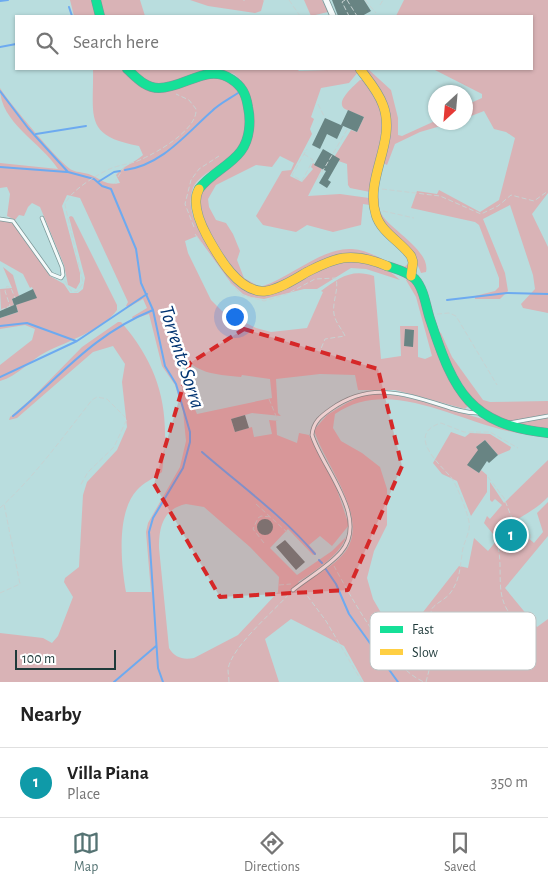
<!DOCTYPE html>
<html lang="en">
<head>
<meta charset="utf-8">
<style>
  body { margin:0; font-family:"Alegreya Sans",sans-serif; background:#f6f6f6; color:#222 }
  .compass { position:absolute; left:428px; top:85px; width:45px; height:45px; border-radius:50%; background:#fff; box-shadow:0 1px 4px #0004; rotate:206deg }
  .scale { position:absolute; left:15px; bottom:12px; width:101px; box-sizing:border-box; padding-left:5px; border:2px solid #1f3a3a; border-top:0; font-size:14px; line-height:18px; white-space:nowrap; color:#1f3a3a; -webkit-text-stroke:4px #fff; paint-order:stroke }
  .you { position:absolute; left:234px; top:316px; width:18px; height:18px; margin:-12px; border:4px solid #fff; border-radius:50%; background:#1a73e8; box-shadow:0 0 0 8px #1a73e833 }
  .badge { display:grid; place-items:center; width:32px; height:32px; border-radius:50%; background:#557373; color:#fff; font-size:16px; font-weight:700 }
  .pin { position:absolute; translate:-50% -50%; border:2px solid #fff; box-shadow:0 1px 5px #0006 }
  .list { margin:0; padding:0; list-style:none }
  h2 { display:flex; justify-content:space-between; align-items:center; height:65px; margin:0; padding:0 20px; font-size:21px }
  h2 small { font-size:16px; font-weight:400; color:#767676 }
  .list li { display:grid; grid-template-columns:32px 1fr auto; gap:15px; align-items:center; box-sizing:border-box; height:70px; padding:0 20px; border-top:1px solid #e0e0e0 }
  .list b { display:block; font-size:19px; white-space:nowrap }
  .list p { margin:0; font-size:16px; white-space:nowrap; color:#767676 }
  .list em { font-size:16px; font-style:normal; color:#767676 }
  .icon { flex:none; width:28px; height:28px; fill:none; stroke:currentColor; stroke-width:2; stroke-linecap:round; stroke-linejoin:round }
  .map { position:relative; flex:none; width:548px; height:682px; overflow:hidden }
  .search { position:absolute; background:#fff; box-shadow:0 1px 4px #0004; left:15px; right:15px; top:15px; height:55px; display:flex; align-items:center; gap:12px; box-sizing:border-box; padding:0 18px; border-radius:0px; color:#767676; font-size:19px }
  .sheet { height:135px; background:#fff }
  nav { display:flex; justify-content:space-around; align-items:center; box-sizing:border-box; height:70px; border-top:1px solid #e0e0e0; background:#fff; font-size:14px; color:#767676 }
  nav a { display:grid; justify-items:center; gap:2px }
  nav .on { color:#557373 }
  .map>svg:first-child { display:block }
</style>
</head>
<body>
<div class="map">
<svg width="548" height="682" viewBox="0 0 548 682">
  <rect width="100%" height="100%" fill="#b9ddde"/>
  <path fill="#d9b3b6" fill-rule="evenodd" d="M70,0H92L97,16H74Z
    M99,0H140L145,16H104Z
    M190,0H264L261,11L255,13L208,6Z
    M304,0H322L328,12L311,16Z
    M404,0H548V193L532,214L548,247V313L523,308L521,304L535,289L533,275L510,205L483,219L505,273L508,291L500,299H475V296L495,291L499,287V278L479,225L475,222L411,208L417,191L437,194L439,190L480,212L499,200L515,138L506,132L494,129L484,111L466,118V105L482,98V94L433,69H532V16H396Z
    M93,69H122C132,81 143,92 160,92C189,83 241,58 245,109C246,124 247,136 238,149C226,167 197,172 192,191C185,215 205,241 219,259C230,275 239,292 260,295C282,286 329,260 351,260C368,260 388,268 400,280L366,269L351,268L317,289H304L264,299L251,297L243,294L231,283L197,236L185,241L188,253L211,300L222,311L256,328L271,332L307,328L323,292L321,291C338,278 352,268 374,276L381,359L401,356L400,326H418V357L425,359L432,356L416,297L406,280L407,278L416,286L440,362L468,406L465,409L395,390H358L355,375L320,374L276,379L278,413L281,416L252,413L231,419L235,432L252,427L254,437L272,434L269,420L279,421H276L277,435L297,443L299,433L309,435L336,487L349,525L332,546L320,536L309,545L316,553L313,555L288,529L270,548L297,575L332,551L346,537C340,555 314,572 298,582L302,585C316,575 334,566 345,552C371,518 324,464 314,430L327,415L347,403L361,396L379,394L396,395L422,401L536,435C471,433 396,372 335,414L333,428L341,441L362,453L380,467L387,489V525L374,551L367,578L373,599L384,618L402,639L459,566L468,568L474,538L488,551L497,540L494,536L495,534L512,550L526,536L534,543L543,532L537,513L548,502V536L505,588L537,627L548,619V682H364L344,646L291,619L265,639L279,682H0V633L43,638L52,643L58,636L73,597L64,582L65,578L79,567L83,495L87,482L117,450L127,427L122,382L125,364L113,346L93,352L17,418L9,420L10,417L31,399L82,347L118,322H121C161,368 171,412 162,472C154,478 143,483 137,490C116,513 121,564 126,592H151L146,532L148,523L180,467L186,441L183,411L175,385L162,366L149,314L133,319L132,317L147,308L143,299L129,307L126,306L128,302L80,198L67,195L62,206L80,273V282L76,289L68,285L64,265L40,207L32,203L28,207L24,216L19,215L15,220L7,216L10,194L7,187L0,188V163L58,169C41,142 0,123 0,88C7,100 62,166 72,170C78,173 85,172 91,175C102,180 107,186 120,183L116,175C123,166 134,163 143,155L139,146C83,136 94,116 93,69ZM178,352C198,374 212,374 241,377L242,375L270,379L272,398L197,414L184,383L175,354ZM186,504L204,507L250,547L279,577L278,592L238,635L194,658C183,660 175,658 169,648L159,548C159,527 163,509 186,504Z
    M131,69H207L165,84L152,85Z
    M218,69H297L299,71L356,69L358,72L349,83L321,88L311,117L314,119L310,129L312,134L290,176L302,182L313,169L311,167L313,163L322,169L308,196L340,194L369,198L370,205L363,204L361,225L333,232L307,225L296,232L263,225L256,216L282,171L291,170L294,163L280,156L272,167L256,165L216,185L208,199L209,207L216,220L226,223L233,234L240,251L237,260L244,278L258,286H263C291,277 323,247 352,249C370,250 386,263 404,267L408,264L409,268L407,269L351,254L274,286L259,289L240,278L216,244L210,235L197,198L207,181L237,162L252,134L241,80L234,74Z
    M364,69H368L391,90L398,118V135L402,136L435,121L451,123L420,132L395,144L387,165L383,163L389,122Z
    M360,80H364L380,104L383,130L370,192L350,188L348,185L347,164L333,159L351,130L357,132L364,117C358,114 350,112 345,109C334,102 355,85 360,80Z
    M378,195C379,201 378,209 382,215C391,230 431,251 426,272L421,273C412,245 370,226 378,195Z
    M71,216L73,217L117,305V310C104,329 66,342 46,352C30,360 18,376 0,381V365L32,340L35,329L25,325L0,329V318L18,312L16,305L36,297L32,287L30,288L23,274L0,261V220L11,222L15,225L50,276L64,284L70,293H78L83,289L85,278L69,217Z
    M3,267L13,275L19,296L12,299L14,305L1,310L0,289L12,288Z
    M437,331L441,333L452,357L483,400L490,402L548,401V429C529,428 504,425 488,414C465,398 447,356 437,331Z
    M451,432L465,437L470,433L490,434L511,447L510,450L498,455L485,440L476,447L481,453L468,465L479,473L481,470L487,475V492L471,516L457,481L442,474L433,463Z
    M548,460V497C532,514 514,518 498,534L496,532L493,534L484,523L487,516L490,519L502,505L495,499L492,502L490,500V482L504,503Z"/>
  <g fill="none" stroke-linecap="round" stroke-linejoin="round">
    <path stroke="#6daaf0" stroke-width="2" d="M0,1L8,0
      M69,7L72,16
      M0,47L16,44
      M0,91L28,128L68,172L94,179L102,186L111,189L136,249L141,283L153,310L165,366L176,384L190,432V442L183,468L153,518L149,532L158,668L163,682
      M36,134L86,126
      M0,167L67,172
      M125,170C162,165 186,134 212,111C219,104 229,99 238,93
      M98,182L114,172L120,171
      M447,300L507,293L548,294
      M0,326L27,323L76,341
      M0,377L77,341L147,294
      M13,416C61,376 92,335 153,310
      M202,452C241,486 282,515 315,554
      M319,560L322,563
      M325,568L336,584L349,614L398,682
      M114,682L156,646"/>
  </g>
  <path fill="#688483" d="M332,0H364L371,11L362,16H338Z
    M348,110L364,117L357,132L341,125Z
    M325,118L343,126L337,139L327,134L320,149L312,145Z
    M323,149L340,159L328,180L331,182L327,188L319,183L326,171L314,165Z
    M33,289L37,298L16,305L18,312L0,318V311L14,305L12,299Z
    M405,329L414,330L413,347L404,346Z
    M245,415L249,428L235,432L231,419Z
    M485,440L498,455L489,463L487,461L479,473L467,465L478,450L476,447Z
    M257 527a8 8 0 1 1 16 0a8 8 0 1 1-16 0Z
    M511,521L526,536L512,550L497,535Z
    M285,540L305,562L296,570L276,547Z"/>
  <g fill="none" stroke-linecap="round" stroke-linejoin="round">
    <defs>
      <path id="lane" d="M0,219L13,221L51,274L61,278L63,275L62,267L42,218
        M509,423L548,416
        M293,590C309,577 328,567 341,552C370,518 322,468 312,435C313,422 321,416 331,409C368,383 400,392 441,405C453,409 465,413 478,413"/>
      <path id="street" d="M326,0L333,16"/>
      <path id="fast" d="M96,0L100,16
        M127,69C136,77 145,88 159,88C184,88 208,63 231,79C242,86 246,94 248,107C251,121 250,139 241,151C230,166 211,173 199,189
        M387,266C396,269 408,272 415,279C425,290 426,309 431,322C454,392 470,425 548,433"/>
      <path id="slow" d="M360,69C368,80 378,91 383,105C397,142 364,178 376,215C381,232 401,242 411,256L413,262L411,276
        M199,189C191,203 200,223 207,236C218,256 239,294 266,291C280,289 295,279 307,272C319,266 330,260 343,258C358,256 373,260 387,266"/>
    </defs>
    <use href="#lane" stroke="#7a9798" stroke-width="4.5"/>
    <use href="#street" stroke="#7a9798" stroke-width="7"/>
    <use href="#fast" stroke="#7a9798" stroke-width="10"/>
    <use href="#slow" stroke="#7a9798" stroke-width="10"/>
    <path stroke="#c7d2d2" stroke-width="1" stroke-dasharray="5 2.5" stroke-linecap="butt" d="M263,0H265
      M289,0L300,16
      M345,0L342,2L349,16
      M347,0L357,16
      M365,0L376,13
      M244,1V0
      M380,5L383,0
      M318,104L324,116
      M304,154L313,160L302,181L292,175L307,149
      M318,179L348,128
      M116,184V180L126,164
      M382,189L440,196L481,214L498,206L511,195L534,201L548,191
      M383,211L414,218
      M194,227L185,204L191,180L199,169L219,156
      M195,234L203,245
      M65,281L71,291L77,292L83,283L65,205C68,192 99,173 112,168C122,164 133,164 142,159C158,152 198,129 196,109L189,100L176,94
      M230,283L242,295L264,301L287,294L315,279L336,278C339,291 332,301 334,314C335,322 342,329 345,336L325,339L320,351
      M0,310L10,306L5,291L7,286L11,288L15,298
      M437,314L449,313L456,316L497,385
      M269,399L276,416L279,419
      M488,477L504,498L513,521C525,519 527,527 531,537L521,550
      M256,504L288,533
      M0,508C35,476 63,437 92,400L97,397L107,399L127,419L114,447L88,472L80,486
      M513,522L526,534H529
      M492,536L495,533L497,535
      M496,540C506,566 491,598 515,619L537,618
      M264,543L253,529L258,518L261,516L271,517
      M334,566C352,599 389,667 424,682
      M279,585L291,584
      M303,590L326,621L362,682
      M0,593L20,584L4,504
      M229,682C229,678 228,674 228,670C230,648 274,611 289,594
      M426,682L435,647L431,610C436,602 446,600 451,592C461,578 460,564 463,548C465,540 471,530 469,522C468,514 456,482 450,476C438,463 406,434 441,423L464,432H490L518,448"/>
    <use href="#lane" stroke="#f4fafa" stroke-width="3"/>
    <use href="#street" stroke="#f4fafa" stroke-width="5.5"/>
    <use href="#fast" stroke="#16e098" stroke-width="9"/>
    <use href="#slow" stroke="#ffcf43" stroke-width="9"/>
  </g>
  <path fill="#d62828" fill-opacity="0.2" stroke="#d62828" stroke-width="4" stroke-dasharray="10 6" stroke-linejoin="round" d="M244,329L378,369L402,466L348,590L220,597L154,484L190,363Z"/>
  <g text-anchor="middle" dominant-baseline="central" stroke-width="5" stroke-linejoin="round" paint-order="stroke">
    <g font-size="21" font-style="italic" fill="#023472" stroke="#fff">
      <text transform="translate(182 357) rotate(72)">Torrente Sorra</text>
    </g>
  </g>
  <rect x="370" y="612" width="166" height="58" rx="8" fill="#fff" stroke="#bcc4c4" stroke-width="1"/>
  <rect x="380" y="626" width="23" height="7" fill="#16e098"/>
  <rect x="380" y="649" width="23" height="6" fill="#ffcf43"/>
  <g font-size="14" fill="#1f3a3a">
    <text x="412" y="634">Fast</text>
    <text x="412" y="657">Slow</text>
  </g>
</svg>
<svg class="compass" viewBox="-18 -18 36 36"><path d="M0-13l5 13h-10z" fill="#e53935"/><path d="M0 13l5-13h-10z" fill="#767676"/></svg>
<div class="scale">100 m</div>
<div class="you"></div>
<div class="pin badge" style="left:511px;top:535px;background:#0f9aa8">1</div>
<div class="search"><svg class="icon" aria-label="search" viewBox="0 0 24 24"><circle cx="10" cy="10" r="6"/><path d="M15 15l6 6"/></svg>Search here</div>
</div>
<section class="sheet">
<h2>Nearby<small></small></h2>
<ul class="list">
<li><span class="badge" style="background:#0f9aa8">1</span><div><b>Villa Piana</b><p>Place</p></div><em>350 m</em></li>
</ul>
</section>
<nav>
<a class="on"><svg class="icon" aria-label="map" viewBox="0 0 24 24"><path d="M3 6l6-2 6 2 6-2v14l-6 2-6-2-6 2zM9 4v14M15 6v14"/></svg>Map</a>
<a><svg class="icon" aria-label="directions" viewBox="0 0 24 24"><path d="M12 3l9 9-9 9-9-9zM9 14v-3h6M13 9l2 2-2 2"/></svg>Directions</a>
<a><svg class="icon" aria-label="saved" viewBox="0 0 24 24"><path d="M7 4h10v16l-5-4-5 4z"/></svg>Saved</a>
</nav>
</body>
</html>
